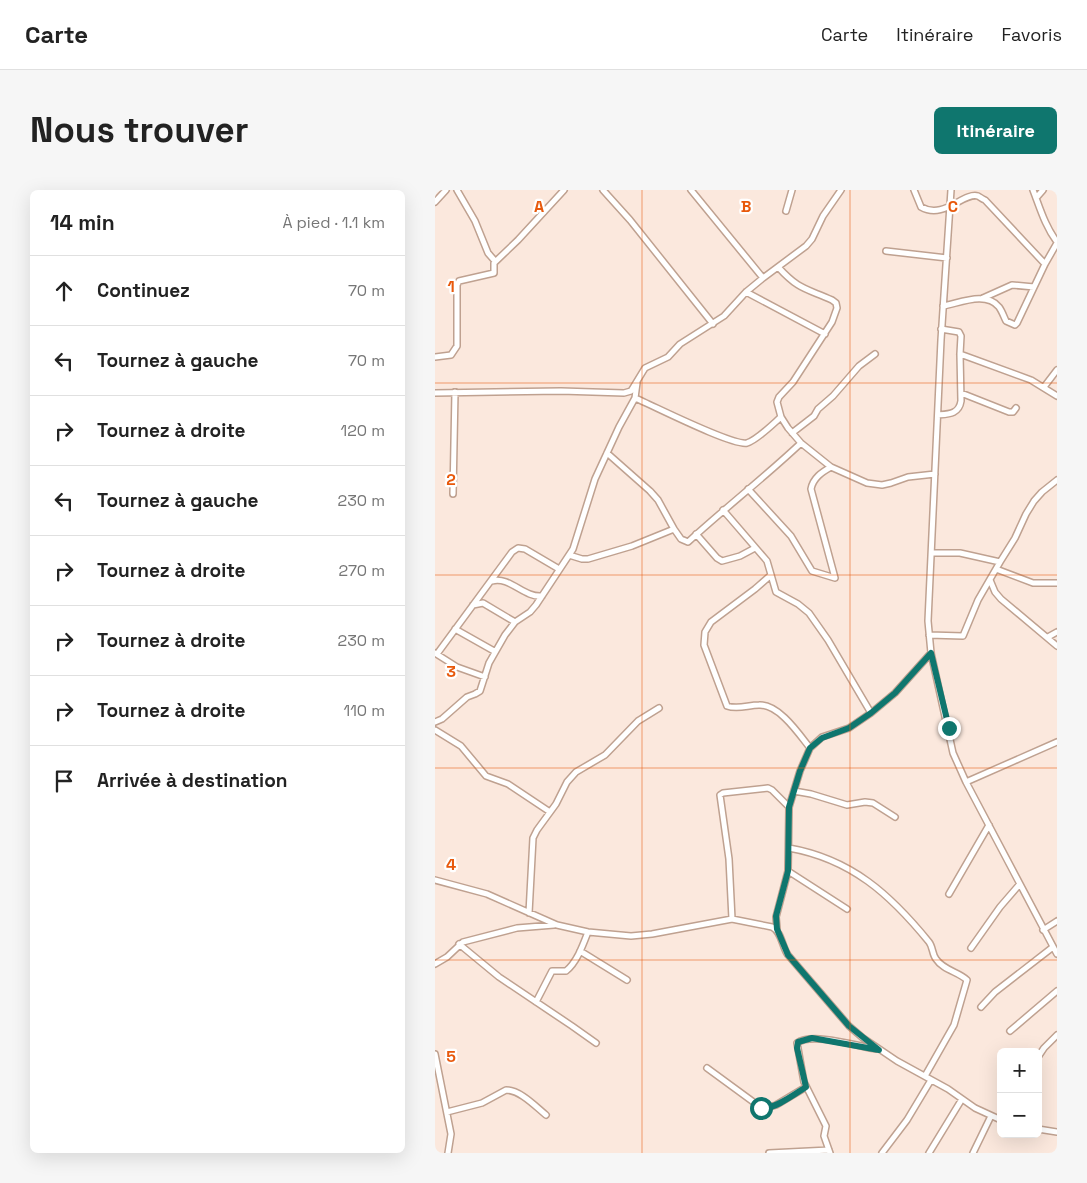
<!DOCTYPE html>
<html lang="fr">
<head>
<meta charset="utf-8">
<style>
  body { margin:0; font-family:"Space Grotesk",sans-serif; background:#f6f6f6; color:#222 }
  .controls { position:absolute; right:15px; bottom:15px; display:grid; overflow:hidden; border-radius:8px; box-shadow:0 5px 20px #0002 }
  .controls button { width:45px; height:45px; display:grid; place-items:center; padding:0; border:0; border-bottom:1px solid #e0e0e0; background:#fff; color:#222; font:25px sans-serif }
  .stop { position:absolute; width:15px; height:15px; margin:-11px; border:4px solid #0f766e; border-radius:50%; background:#fff }
  .stop.end { background:#0f766e; border-color:#fff; box-shadow:0 1px 5px #0008 }
  .list { margin:0; padding:0; list-style:none }
  h2 { display:flex; justify-content:space-between; align-items:center; height:65px; margin:0; padding:0 20px; font-size:21px }
  h2 small { font-size:16px; font-weight:400; color:#767676 }
  .list li { display:grid; grid-template-columns:32px 1fr auto; gap:15px; align-items:center; box-sizing:border-box; height:70px; padding:0 20px; border-top:1px solid #e0e0e0 }
  .list b { display:block; font-size:19px; white-space:nowrap }
  .list em { font-size:16px; font-style:normal; color:#767676 }
  .icon { flex:none; width:28px; height:28px; fill:none; stroke:currentColor; stroke-width:2; stroke-linecap:round; stroke-linejoin:round }
  .map { position:relative; flex:none; width:622px; height:963px; overflow:hidden; border-radius:8px }
  header { display:flex; align-items:center; gap:30px; box-sizing:border-box; height:70px; padding:0 25px; background:#fff; border-bottom:1px solid #e0e0e0 }
  header strong { font-size:24px }
  nav { display:flex; gap:28px; margin-inline-start:auto; font-size:18px }
  .intro { display:flex; align-items:center; justify-content:space-between; box-sizing:border-box; height:120px; padding:0 30px }
  h1 { margin:0; font-size:35px }
  .button { padding:12px 22px; border-radius:8px; background:#0f766e; color:#fff; font-size:18px; font-weight:700 }
  main { display:flex; gap:30px; padding:0 30px }
  aside { flex:1; background:#fff; border-radius:8px; box-shadow:0 5px 20px #0002 }
  .map>svg:first-child { display:block }
</style>
</head>
<body>
<header>
<strong>Carte</strong>
<nav><a>Carte</a><a>Itinéraire</a><a>Favoris</a></nav>
</header>
<div class="intro"><h1>Nous trouver</h1><a class="button">Itinéraire</a></div>
<main>
<aside>
<h2>14 min<small>À pied · 1.1 km</small></h2>
<ul class="list">
<li><svg class="icon" aria-label="ahead" viewBox="0 0 24 24"><path d="M12 20V5M6 11l6-6 6 6"/></svg><div><b>Continuez</b></div><em>70 m</em></li>
<li><svg class="icon" aria-label="left" viewBox="0 0 24 24"><path d="M17 20v-9H6M10 6l-5 5 5 5"/></svg><div><b>Tournez à gauche</b></div><em>70 m</em></li>
<li><svg class="icon" aria-label="right" viewBox="0 0 24 24"><path d="M7 20v-9h11M14 6l5 5-5 5"/></svg><div><b>Tournez à droite</b></div><em>120 m</em></li>
<li><svg class="icon" aria-label="left" viewBox="0 0 24 24"><path d="M17 20v-9H6M10 6l-5 5 5 5"/></svg><div><b>Tournez à gauche</b></div><em>230 m</em></li>
<li><svg class="icon" aria-label="right" viewBox="0 0 24 24"><path d="M7 20v-9h11M14 6l5 5-5 5"/></svg><div><b>Tournez à droite</b></div><em>270 m</em></li>
<li><svg class="icon" aria-label="right" viewBox="0 0 24 24"><path d="M7 20v-9h11M14 6l5 5-5 5"/></svg><div><b>Tournez à droite</b></div><em>230 m</em></li>
<li><svg class="icon" aria-label="right" viewBox="0 0 24 24"><path d="M7 20v-9h11M14 6l5 5-5 5"/></svg><div><b>Tournez à droite</b></div><em>110 m</em></li>
<li><svg class="icon" aria-label="arrive" viewBox="0 0 24 24"><path d="M6 21V4h12l-3 4 3 4H6"/></svg><div><b>Arrivée à destination</b></div></li>
</ul>
</aside>
<div class="map">
<svg width="622" height="963" viewBox="0 0 622 963">
  <rect width="100%" height="100%" fill="#fbe8dd"/>
  <g fill="none" stroke-linecap="round" stroke-linejoin="round">
    <defs>
      <path id="minor" d="M22,0L40,31L53,63L60,71
        M168,0L195,30L278,134
        M256,0L328,88
        M479,0L486,17C509,30 528,2 543,6C545,7 547,9 550,10L610,74
        M516,0L506,150L493,431L496,463L518,563L531,592L622,764
        M598,0C605,18 610,36 622,52
        M601,8L608,0
        M0,12L11,0
        M351,21L357,0
        M451,61L512,68
        M343,77C364,100 370,98 397,110L401,113L402,118L397,132L358,192L344,207L342,212L346,227L353,238L366,253L396,277L432,293L447,295L456,293L473,287L500,284
        M311,102L390,144
        M548,108L577,95L599,97
        M508,116C525,113 551,101 564,117C567,121 569,127 571,131L580,135L582,133L610,74L622,53
        M525,164L596,190L622,206
        M0,167L16,165L22,156V95L24,91L59,83V73L83,50L129,0
        M609,197L622,180
        M0,203L126,201L189,203L196,201L210,178L233,167L245,154L289,126L311,102L328,88L371,56L377,49L388,26L406,0
        M526,203L574,222H578L581,218
        M200,208C219,216 297,256 312,253C322,250 338,234 346,227
        M503,225C514,224 524,224 526,211L525,164L526,146L524,142L506,139
        M357,243L379,226L383,219L398,206L424,176L440,164
        M172,263L215,301L223,310L239,339L246,349L253,352C290,318 330,287 366,253
        M313,299L356,346L377,381L400,388L376,299C378,288 387,282 396,277
        M18,304L20,202
        M288,320L332,371L341,402L363,414L374,423L393,450L436,523
        M261,344L282,368L287,371L305,366L320,358
        M497,363H525L565,372L580,348L591,324L599,311L607,302L622,290
        M134,365L147,369H153L197,356L239,339
        M561,379L598,393H622
        M336,385L320,399L276,432L270,442L269,455L292,516C303,520 313,515 324,515C344,514 364,544 375,558
        M555,390L560,402L566,409L622,456
        M57,391C75,386 89,408 107,406
        M38,415L48,413L80,432
        M20,439L59,461
        M494,445L528,446L543,410L565,372
        M613,447L622,442
        M0,463L22,477L50,487
        M2,464L77,362L83,358L90,359L124,379
        M0,532L7,529L32,507L40,504L45,501L54,473L70,445L80,432L95,422L101,415L138,359L160,289L184,237L200,208L202,193
        M0,540L26,556L51,586L73,594L115,622
        M531,592L622,552
        M359,601L376,604L412,615L430,612L438,613L460,627
        M354,658C416,669 455,704 494,752C498,757 497,764 501,769C508,780 524,782 532,790L519,835L490,886
        M353,681L412,719
        M0,690L52,704L122,735L153,742L196,746L217,744L297,729L337,737C347,742 347,757 353,765L414,836L428,848L462,871L513,899L540,918L566,930
        M514,704L554,635
        M94,723L98,648L102,640L121,614L132,592L141,582L170,565L203,531L224,518
        M297,729L294,669L285,605L288,603L333,598L337,600L354,617
        M342,739L341,727L353,681L354,617L365,581L375,558L387,547L414,538L436,523L460,503L496,463
        M608,740L622,731
        M24,754L64,787L137,836L161,853
        M536,758L565,717L584,695
        M145,761L192,790
        M0,774L12,767L28,752L82,738L119,735
        M101,812L117,781H131C142,772 148,755 153,742
        M546,817L560,802L618,757
        M575,841L622,801
        M0,864L16,944L13,963
        M603,867L609,858L622,845
        M272,878L328,919L341,915L371,897
        M12,922L47,913L71,900C85,900 100,916 111,925
        M603,939L622,942
        M334,963L394,960
        M395,963L389,946L391,936L369,892L362,853C377,842 422,856 441,859
        M447,963L472,930L496,890
        M494,963L527,909
        M538,963L556,926"/>
    </defs>
    <use href="#minor" stroke="#bfa190" stroke-width="8"/>
    <use href="#minor" stroke="#fff" stroke-width="5"/>
  </g>
  <g fill="none" stroke-linecap="round" stroke-linejoin="round">
    <path stroke="#0f766e" stroke-width="6" d="M326,918C337,921 360,904 371,897L362,858L363,852L377,848L444,860L414,836L353,765L342,739L341,726L353,681L354,617L365,581L375,558L387,548L414,538L436,523L460,503L496,463L514,538"/>
  </g>
  <path fill="none" stroke="#e8590c" stroke-width="1" stroke-opacity="0.55" d="M207,0V963M415,0V963M0,193H622M0,385H622M0,578H622M0,770H622"/>
  <g font-size="16" text-anchor="middle" font-weight="bold" fill="#e8590c" stroke="#fff" stroke-width="4.5" stroke-linejoin="round" paint-order="stroke">
    <text x="104" y="22">A</text>
    <text x="311" y="22">B</text>
    <text x="518" y="22">C</text>
    <text x="16" y="102">1</text>
    <text x="16" y="295">2</text>
    <text x="16" y="487">3</text>
    <text x="16" y="680">4</text>
    <text x="16" y="872">5</text>
  </g>
</svg>
<div class="controls">
<button>+</button>
<button>−</button>
</div>
<div class="stop" style="left:326px;top:918px"></div>
<div class="stop end" style="left:514px;top:538px"></div>
</div>
</main>
</body>
</html>
